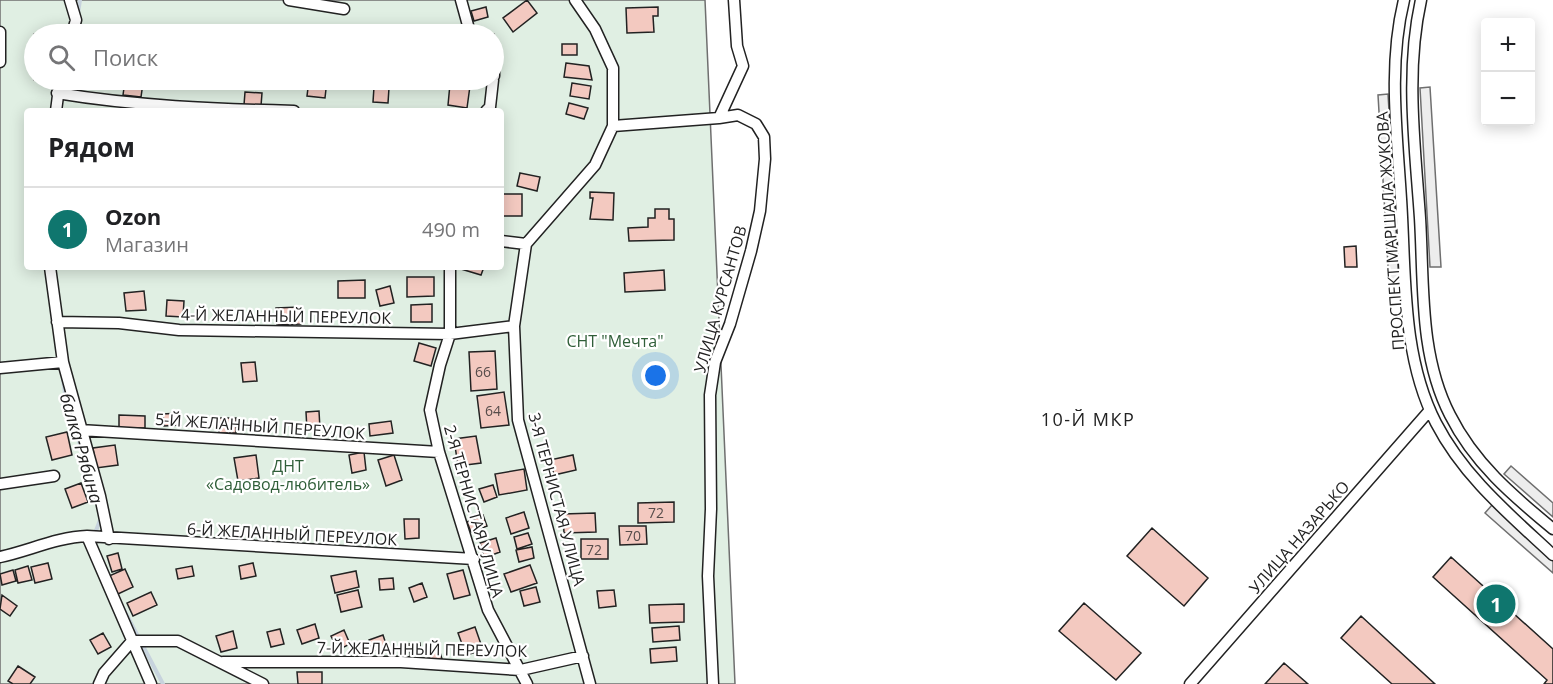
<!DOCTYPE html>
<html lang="ru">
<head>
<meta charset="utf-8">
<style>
  body { margin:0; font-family:"Open Sans",sans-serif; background:#f6f6f6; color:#202124 }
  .controls { position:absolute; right:18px; top:18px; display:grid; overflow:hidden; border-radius:6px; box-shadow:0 3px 15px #0003 }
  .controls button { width:54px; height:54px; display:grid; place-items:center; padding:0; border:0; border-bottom:2px solid #e0e0e0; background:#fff; color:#202124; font:30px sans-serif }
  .you { position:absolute; left:656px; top:376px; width:21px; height:21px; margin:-15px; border:4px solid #fff; border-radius:50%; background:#1a73e8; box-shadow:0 0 0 9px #1a73e833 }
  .badge { display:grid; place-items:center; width:39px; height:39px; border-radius:50%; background:#0f766e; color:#fff; font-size:20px; font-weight:700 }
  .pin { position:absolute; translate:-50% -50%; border:3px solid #fff; box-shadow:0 2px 6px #0006 }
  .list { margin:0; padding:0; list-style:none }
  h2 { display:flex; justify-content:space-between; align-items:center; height:78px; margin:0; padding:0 24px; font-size:26px }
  h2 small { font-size:20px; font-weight:400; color:#757577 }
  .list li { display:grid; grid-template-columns:39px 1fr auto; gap:18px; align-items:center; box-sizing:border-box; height:84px; padding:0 24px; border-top:2px solid #e0e0e0 }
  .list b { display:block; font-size:22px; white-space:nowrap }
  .list p { margin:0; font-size:20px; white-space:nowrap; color:#757577 }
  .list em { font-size:20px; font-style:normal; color:#757577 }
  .icon { flex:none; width:33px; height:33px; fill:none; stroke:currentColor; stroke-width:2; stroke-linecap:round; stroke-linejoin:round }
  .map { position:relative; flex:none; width:1553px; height:684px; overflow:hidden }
  .search { position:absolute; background:#fff; box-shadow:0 3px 15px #0003; left:24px; top:24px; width:480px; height:66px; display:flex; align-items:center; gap:15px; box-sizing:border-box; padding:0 21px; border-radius:33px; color:#757577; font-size:22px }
  .panel { position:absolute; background:#fff; box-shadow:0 3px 15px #0003; left:24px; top:108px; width:480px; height:162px; border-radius:6px }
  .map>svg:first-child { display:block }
</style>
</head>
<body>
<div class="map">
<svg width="1553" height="684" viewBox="0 0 1553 684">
  <rect width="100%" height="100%" fill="#fff"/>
  <path fill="#e0efe3" stroke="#6f6f6f" stroke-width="1.5" fill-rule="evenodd" d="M0,0H705L735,684H0ZM34,34H494V80H34ZM27,111H501V267H27Z"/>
  <path fill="#ededed" stroke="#6f6f6f" stroke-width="1.5" d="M1430,87L1441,267H1430L1420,88Z
    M1388,94L1400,298L1390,299L1378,95Z
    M1511,466L1553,503V517L1504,474Z
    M1492,505L1553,559V573L1485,513Z"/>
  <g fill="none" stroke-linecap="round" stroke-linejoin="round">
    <path stroke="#c7d3dd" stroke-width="4" d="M78,13L80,0
      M63,379L66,400L88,470
      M94,536L102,515
      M123,608L163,684"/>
  </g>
  <path fill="#f3c9c0" stroke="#222" stroke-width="1.5" d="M527,0L537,13L513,32L503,18Z
    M486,7L488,17L474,21L471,11Z
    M658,7V16H653L654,32L627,33L626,8Z
    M295,28L311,29L310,34H294Z
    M562,44H577V55H562Z
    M566,63L589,66L592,80L564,77Z
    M309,80H327L325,98L307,96Z
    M344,80H362V89L344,88Z
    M125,81L143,83L141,97L123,95Z
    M572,83L591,86L589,99L570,96Z
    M450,84L470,86L467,108L448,105Z
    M374,87L389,88L388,103L373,102Z
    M245,92L262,93L261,106L244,105Z
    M569,103L588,108L584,119L566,114Z
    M520,173L540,177L537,191L517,186Z
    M590,192L614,193L613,220L590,219L593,198H590Z
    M501,194H522V216H501Z
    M655,209H669V219H674V240L629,241L628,228L648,227V218H655Z
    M1356,246L1357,267H1345L1344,247Z
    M462,267H484L481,275L461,269Z
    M664,270L665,290L625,292L624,273Z
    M407,277H434V296L407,297Z
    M365,280V298H338V281Z
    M390,286L394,303L380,306L376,290Z
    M144,291L146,310L126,311L124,293Z
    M167,300L184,301L183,317L166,316Z
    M432,304V322H411V305Z
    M300,307L301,324L277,325L276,308Z
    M419,343L436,348L431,366L414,361Z
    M495,351L497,389L471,391L469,352Z
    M255,362L257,381L243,382L241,363Z
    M504,392L509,425L481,428L477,396Z
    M319,411L320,429L307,430L306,412Z
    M180,413L181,425L164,426L163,414Z
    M119,415L145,416V428H119Z
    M219,418H236V433H219Z
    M391,421L393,433L370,436L369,424Z
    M67,432L72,455L52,460L46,437Z
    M476,436L481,463L458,466L454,439Z
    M115,445L118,465L96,468L93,448Z
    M364,452L366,470L352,473L349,455Z
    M256,455L259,478L238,481L234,458Z
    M394,455L402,480L386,486L378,460Z
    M573,455L576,470L554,475L550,460Z
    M524,469L527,490L499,495L495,474Z
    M81,483L88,502L72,508L65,489Z
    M493,485L497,497L484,502L479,489Z
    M674,502V522L638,523V503Z
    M524,512L529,528L511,534L506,518Z
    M595,513L596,532L564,533L563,514Z
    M483,515L487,526L471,532L467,522Z
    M404,519H419V538L405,539Z
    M619,526H646L647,544L620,545Z
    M1152,528L1208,578L1184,606L1127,556Z
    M528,533L532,544L517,549L514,537Z
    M496,538L500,552L484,558L480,543Z
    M581,539H608V559H581Z
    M532,547L534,558L519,562L516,550Z
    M118,553L122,569L112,572L107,556Z
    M1451,557L1553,649V684H1544L1547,680L1433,577Z
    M48,563L52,579L35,583L31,567Z
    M253,563L256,576L241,579L239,566Z
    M530,565L537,583L511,592L504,574Z
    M28,566L32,580L18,583L15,570Z
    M192,566L194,576L178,579L176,569Z
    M125,569L133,587L118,594L109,576Z
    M13,570L16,581L2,585L0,574Z
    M463,570L470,595L454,599L447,574Z
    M356,571L359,587L335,593L331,576Z
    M393,578L394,589L380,590L379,579Z
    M422,583L427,597L414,602L409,588Z
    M536,587L540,602L524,606L520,591Z
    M358,590L362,607L341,612L337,595Z
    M614,590L616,606L599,608L597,591Z
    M151,592L157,605L133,616L127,603Z
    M2,595L17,606L10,616L0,609Z
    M1084,603L1141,653L1116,680L1059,631Z
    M684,604V622L650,623L649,605Z
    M1361,616L1435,684H1392L1341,638Z
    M315,624L319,638L302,644L297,630Z
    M679,626L680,640L653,642L652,628Z
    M475,627L483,650L466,655L458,633Z
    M280,629L284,644L271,647L267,632Z
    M344,630L350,644L338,650L331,636Z
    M233,631L237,648L221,652L216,636Z
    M103,633L111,647L98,654L90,640Z
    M383,635L387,647L373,651L369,640Z
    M420,643L421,653L410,655L409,644Z
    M676,647L677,661L651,663L650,649Z
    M439,649L442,659L431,662L428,652Z
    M1284,663L1308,684H1265Z
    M18,666L35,677L30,684H13L8,681Z
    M297,672H322V684H298Z"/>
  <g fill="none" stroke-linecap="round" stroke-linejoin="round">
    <defs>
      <path id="minor" d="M70,0L76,20L72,34
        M289,0L344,9
        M461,0L469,29L473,34
        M575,0L595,29L613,68V126L595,165L526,244L514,326L518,420L590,684
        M1404,0C1388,65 1397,133 1401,199C1406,273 1401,355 1436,423C1464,477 1509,514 1553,555
        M1421,0C1405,72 1415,145 1420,218C1424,284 1419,355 1450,415C1474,463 1512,495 1553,529
        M0,32V62
        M494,61V76
        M57,93C135,106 215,109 294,111
        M56,111L60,80
        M486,111L490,107L493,80
        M613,126L719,118
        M501,241L526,244
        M50,267L63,362L100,496L109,539
        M450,267V334L440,365L430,410L439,452L488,610L527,684
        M57,322L119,323L179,330L450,334L514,326
        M0,368L63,362
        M80,430L439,452
        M0,484L54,476
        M87,536L151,684
        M0,557C28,551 58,537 87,536L474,559
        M223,662H401L521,670L583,656
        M99,684L104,673L132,641H178L263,684
        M713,684L708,576L711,509L710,395L715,362L730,324L751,251L760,211L765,159L764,137L756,124L738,115L719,118L743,66L737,46L734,0
        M1190,684L1430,410"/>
    </defs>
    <use href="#minor" stroke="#222" stroke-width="13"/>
    <use href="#minor" stroke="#fff" stroke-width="10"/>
  </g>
  <g text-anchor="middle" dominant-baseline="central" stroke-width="4.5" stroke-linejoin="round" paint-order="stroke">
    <g font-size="14" fill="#564c4a">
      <text x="483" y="371">66</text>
      <text x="493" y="410">64</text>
      <text x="656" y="512">72</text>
      <text x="633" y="535">70</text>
      <text x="594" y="549">72</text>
    </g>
    <g font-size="16" fill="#222" stroke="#fff">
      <text transform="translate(1390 231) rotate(-94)">ПРОСПЕКТ МАРШАЛА ЖУКОВА</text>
      <text transform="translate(720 299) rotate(-74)">УЛИЦА КУРСАНТОВ</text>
      <text transform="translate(286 316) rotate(1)">4-Й ЖЕЛАННЫЙ ПЕРЕУЛОК</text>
      <text transform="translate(260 426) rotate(4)">5-Й ЖЕЛАННЫЙ ПЕРЕУЛОК</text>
      <text transform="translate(557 499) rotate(75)">3-Я ТЕРНИСТАЯ УЛИЦА</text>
      <text transform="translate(474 511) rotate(74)">2-Я ТЕРНИСТАЯ УЛИЦА</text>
      <text transform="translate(292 534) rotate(3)">6-Й ЖЕЛАННЫЙ ПЕРЕУЛОК</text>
      <text transform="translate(1299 537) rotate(-49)">УЛИЦА НАЗАРЬКО</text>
      <text transform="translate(422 649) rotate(1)">7-Й ЖЕЛАННЫЙ ПЕРЕУЛОК</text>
    </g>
    <g font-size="16" fill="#2f5e38" stroke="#fff">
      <text x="615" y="341">СНТ "Мечта"</text>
      <text x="288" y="466">ДНТ<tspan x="288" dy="18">«Садовод-любитель»</tspan></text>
    </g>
    <g font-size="18" letter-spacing="1.5" fill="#222" stroke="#fff">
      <text x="1088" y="419">10-Й МКР</text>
    </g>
    <g font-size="18" font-style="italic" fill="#222" stroke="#fff">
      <text transform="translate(82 448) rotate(74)">балка Рябина</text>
    </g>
  </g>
</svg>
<div class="controls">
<button>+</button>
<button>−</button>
</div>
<div class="you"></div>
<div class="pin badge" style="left:1496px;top:604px">1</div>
<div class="search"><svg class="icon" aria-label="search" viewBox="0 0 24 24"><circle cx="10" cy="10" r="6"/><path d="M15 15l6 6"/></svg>Поиск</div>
<section class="panel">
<h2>Рядом<small></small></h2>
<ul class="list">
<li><span class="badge">1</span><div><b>Ozon</b><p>Магазин</p></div><em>490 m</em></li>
</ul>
</section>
</div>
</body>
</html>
